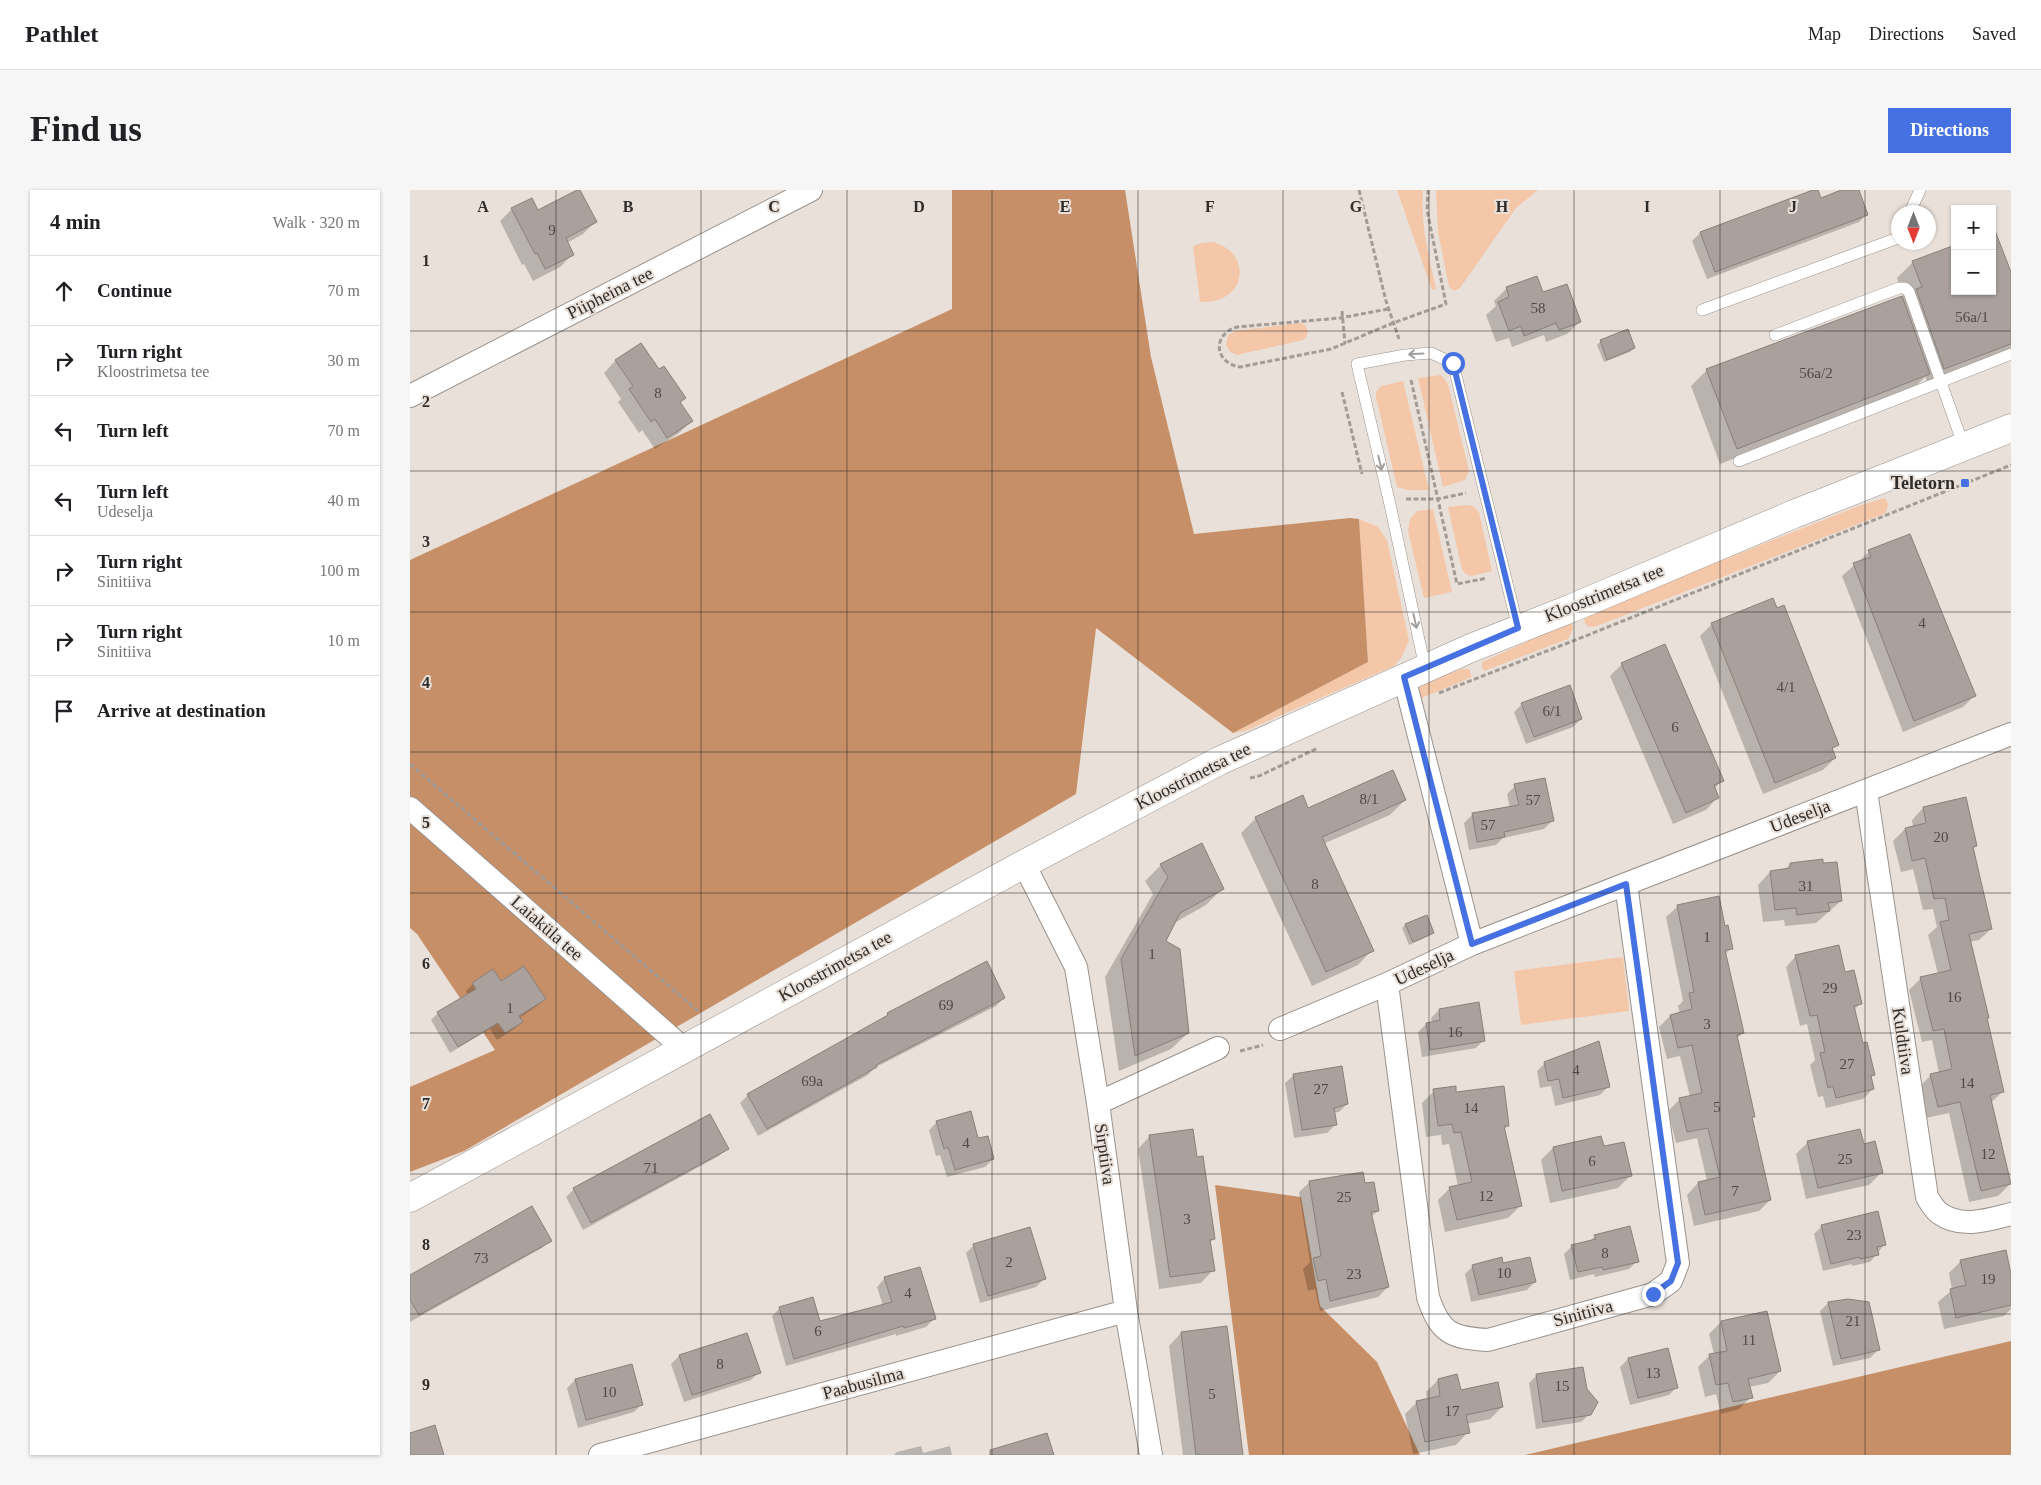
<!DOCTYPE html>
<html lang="en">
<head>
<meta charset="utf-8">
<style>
  body { margin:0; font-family:Georgia,serif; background:#f6f6f6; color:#202124 }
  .controls { position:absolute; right:15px; top:15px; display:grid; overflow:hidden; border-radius:0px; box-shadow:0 1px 4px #0004 }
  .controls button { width:45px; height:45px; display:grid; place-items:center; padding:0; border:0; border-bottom:1px solid #e0e0e0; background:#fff; color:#202124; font:25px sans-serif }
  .compass { position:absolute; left:1481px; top:15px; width:45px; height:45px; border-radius:50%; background:#fff; box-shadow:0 1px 4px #0004; rotate:180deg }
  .stop { position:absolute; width:15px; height:15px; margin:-11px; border:4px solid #4671e3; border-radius:50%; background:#fff }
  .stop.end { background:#4671e3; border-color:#fff; box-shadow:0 1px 5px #0008 }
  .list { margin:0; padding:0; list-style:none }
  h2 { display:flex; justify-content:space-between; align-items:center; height:65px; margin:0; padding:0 20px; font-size:21px }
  h2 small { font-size:16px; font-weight:400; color:#757577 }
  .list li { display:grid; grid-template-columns:32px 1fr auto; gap:15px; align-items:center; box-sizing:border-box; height:70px; padding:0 20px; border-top:1px solid #e0e0e0 }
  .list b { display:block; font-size:19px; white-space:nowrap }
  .list p { margin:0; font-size:16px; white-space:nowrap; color:#757577 }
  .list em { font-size:16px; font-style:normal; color:#757577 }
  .icon { flex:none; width:28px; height:28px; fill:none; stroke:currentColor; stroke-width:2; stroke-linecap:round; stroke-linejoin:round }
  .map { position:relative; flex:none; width:1601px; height:1265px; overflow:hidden; border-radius:0px }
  header { display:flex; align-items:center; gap:30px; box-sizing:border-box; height:70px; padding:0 25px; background:#fff; border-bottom:1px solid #e0e0e0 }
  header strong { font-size:24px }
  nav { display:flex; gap:28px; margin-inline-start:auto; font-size:18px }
  .intro { display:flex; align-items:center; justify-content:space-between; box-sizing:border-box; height:120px; padding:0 30px }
  h1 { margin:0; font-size:35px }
  .button { padding:12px 22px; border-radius:0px; background:#4671e3; color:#fff; font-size:18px; font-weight:700 }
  main { display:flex; gap:30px; padding:0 30px }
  aside { flex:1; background:#fff; border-radius:0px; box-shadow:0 1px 4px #0004 }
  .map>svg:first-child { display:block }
</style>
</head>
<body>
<header>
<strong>Pathlet</strong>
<nav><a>Map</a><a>Directions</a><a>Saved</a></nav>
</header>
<div class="intro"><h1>Find us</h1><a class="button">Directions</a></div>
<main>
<aside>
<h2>4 min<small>Walk · 320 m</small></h2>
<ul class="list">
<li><svg class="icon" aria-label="ahead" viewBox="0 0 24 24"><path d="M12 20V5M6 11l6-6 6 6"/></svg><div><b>Continue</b></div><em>70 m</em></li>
<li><svg class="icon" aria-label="right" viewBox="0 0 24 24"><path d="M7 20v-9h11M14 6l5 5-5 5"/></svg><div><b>Turn right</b><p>Kloostrimetsa tee</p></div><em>30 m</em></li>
<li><svg class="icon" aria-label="left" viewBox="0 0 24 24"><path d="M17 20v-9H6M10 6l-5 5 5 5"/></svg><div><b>Turn left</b></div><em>70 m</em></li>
<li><svg class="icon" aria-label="left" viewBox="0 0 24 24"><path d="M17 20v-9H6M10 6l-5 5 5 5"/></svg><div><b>Turn left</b><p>Udeselja</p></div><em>40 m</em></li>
<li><svg class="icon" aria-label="right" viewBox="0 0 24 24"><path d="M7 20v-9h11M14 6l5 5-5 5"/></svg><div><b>Turn right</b><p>Sinitiiva</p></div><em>100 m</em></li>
<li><svg class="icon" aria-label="right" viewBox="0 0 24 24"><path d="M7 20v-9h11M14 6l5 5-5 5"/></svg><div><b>Turn right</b><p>Sinitiiva</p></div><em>10 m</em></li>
<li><svg class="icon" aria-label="arrive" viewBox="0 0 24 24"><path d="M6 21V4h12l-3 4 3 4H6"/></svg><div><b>Arrive at destination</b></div></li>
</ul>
</aside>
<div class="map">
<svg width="1601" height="1265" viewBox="0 0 1601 1265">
  <rect width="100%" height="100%" fill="#e9e0d9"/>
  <path fill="#f4c7a9" d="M987,0H1013C1010,33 1019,67 1026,99L1022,100Z
    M1026,0H1128L1106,18L1050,98L1044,101L1039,97L1028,42Z
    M802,52C844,62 837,115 790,112L783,56L792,53Z
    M890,133C899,136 900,145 893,150L827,165L820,162L816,155L818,145L825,141Z
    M1031,185L1038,194L1059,281L1055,290L1033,297L1008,188Z
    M993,191L1019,300H998L987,297L966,207V202L971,196Z
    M1475,308L1478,314L1476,323L1187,436L1179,437L1175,433L1174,427L1180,423L1451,315Z
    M1056,315L1063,316L1069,322L1082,381L1061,386L1057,385L1052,380L1038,317Z
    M1023,319L1042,402L1014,408L998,341L1000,329L1007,321Z
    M949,329L968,337L977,350L999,451L991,468L984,476L835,541L823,543L958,472Z
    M1158,433L1162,434L1163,439L1158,449L1074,481L1072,477V472Z
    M1051,479H1059L1062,487L1009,509V498L1013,494Z
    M1213,767L1219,821L1111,835L1104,781Z"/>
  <path fill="#c78f67" d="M542,0H715L741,167L784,344L940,328L949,329L958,472L823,543L686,438L666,604L54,961L0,982V897L85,860L7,744L0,738V370L542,119Z
    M805,995L891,1007L910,1116L967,1172L1010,1265H839Z
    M1601,1151V1265H1115Z"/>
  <path fill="#0003" d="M1407,0L1410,9L1435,0H1447L1457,24L1449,32L1297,89L1282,51L1290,43Z
    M102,19L127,21L185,32L173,44L157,53L163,64L150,77L123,91L114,74L112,75L90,31Z
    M1503,72L1545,101H1582L1601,86V163L1518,194L1515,187L1502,200L1310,274L1281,196L1297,180L1493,106L1487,88Z
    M1126,87L1133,104L1170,132L1157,144L1136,152L1134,145L1102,157L1099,148L1086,152L1076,125L1086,116L1084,111L1096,99Z
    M1217,141L1224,158L1220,162L1194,172L1187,155L1190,152Z
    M206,170L248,181L275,208L270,213L281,231L269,243L245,259L232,240L229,243L208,212L211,209L194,183Z
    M1459,362L1564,506L1553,517L1493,542L1432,386Z
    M1302,434L1427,555L1421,560L1425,568L1413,580L1353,604L1290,446Z
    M1212,474L1312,591L1304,599L1308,607L1296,620L1263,634L1200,486Z
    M1112,514L1171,529L1163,537L1116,554L1104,522Z
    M1105,596L1142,631L1134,639L1093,648L1086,655L1059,660L1054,633L1062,625L1100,618L1097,604Z
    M995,610L980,625L913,654L962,760L948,775L902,796L831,643L846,628L898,620Z
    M1513,618L1566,655L1563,659L1581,739L1569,750L1560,752L1592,902L1581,913L1600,994L1588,1006L1559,1012L1539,923L1516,928L1509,897L1521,885L1529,883L1522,850L1512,852L1499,800L1511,788L1528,784L1518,745L1527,737L1523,719L1513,720L1503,679L1491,682L1483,651L1495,639L1503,637L1502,630Z
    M1380,674L1431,711L1406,733L1375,736L1374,730L1353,732L1348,695L1360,682L1375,680Z
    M751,675L812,699L796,715L764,733L755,752L778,843L761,859L709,881L695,787L743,704L735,691Z
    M1268,716L1314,737L1322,758L1314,765L1333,843L1326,849L1344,926L1341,929L1360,1010L1349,1021L1284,1036L1277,1005L1288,993L1297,991L1287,948L1266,953L1258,921L1270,909L1280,907L1270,866L1257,869L1249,837L1260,826L1270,824L1268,816L1273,811L1256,727Z
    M995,735L1023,742L1019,746L999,755L992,738Z
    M1386,766L1434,783L1450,814L1444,820L1452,854L1463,885L1461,888L1463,899L1453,909L1416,918L1413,906L1408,907L1400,875L1405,870L1397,834L1390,836L1376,777Z
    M83,781L91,793L134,809L127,816L109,828L111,832L104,839L87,850L80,839L40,863L21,830L28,823L58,805L56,801L63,794Z
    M594,808L586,816L464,878L458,885L348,946L330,913L338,905L471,831L478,824Z
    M1029,820L1074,850L1066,858L1012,867L1008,842L1016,834L1022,833L1021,828Z
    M1135,873L1199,896L1190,905L1145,916L1141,896L1130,898L1127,881Z
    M884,885L937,914L929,922L923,923L925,935L917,943L884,948L875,893Z
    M1024,901L1045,904L1098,935L1094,940L1111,1015L1098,1028L1035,1042L1028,1010L1040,998L1048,996L1039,954L1032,955L1031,945L1016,947L1012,913Z
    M527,932L568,950L583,969L575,977L537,987L530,965L526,966L519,940Z
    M740,946L786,969L804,1049L799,1053L803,1080L791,1093L749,1099L728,959Z
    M1190,948L1193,958L1220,986L1208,998L1140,1013L1131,970L1143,958Z
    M1398,952L1453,955L1471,983L1459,995L1396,1009L1386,964Z
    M317,958L309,966L173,1040L156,1007L164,999Z
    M900,992L954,995L968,1021L961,1027L978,1097L968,1107L910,1121L905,1099L898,1101L893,1079L900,1072L889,1002Z
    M1412,1036L1475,1054L1460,1072L1442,1076V1074L1413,1081L1404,1044Z
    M1185,1046L1227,1071L1219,1079L1185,1087L1184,1084L1160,1090L1154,1064L1162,1056L1179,1052Z
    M140,1050L132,1058L0,1132V1086Z
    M564,1055L634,1089L626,1097L570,1113L556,1063Z
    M1551,1071L1601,1089V1119L1594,1126L1534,1139L1528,1112L1542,1100L1539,1083Z
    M1092,1075L1125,1092L1117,1100L1061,1112L1055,1084L1063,1076Z
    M475,1088L524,1129L516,1137L486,1146V1144L376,1176L362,1126L370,1118L409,1132L473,1116L467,1097Z
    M1418,1113L1468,1160L1460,1168L1423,1176L1410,1121Z
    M1311,1132L1370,1181L1358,1193L1339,1197L1341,1207L1329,1219L1311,1224L1306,1204L1295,1207L1288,1177L1300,1165L1304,1164L1299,1144Z
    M771,1143L832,1265H773L759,1156Z
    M269,1166L349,1182L341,1190L274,1212L261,1174Z
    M1218,1169L1267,1197L1259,1205L1220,1215L1210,1177Z
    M221,1175L232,1214L224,1222L168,1238L157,1198L165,1190Z
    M1127,1185L1175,1200L1180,1224L1171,1232L1126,1239L1119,1193Z
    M1028,1190L1050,1202L1092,1217L1080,1229L1057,1234L1058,1242L1046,1255L1003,1264L995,1224L1007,1212L1017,1210L1016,1202Z
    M511,1256L513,1263L540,1256L542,1265H484L487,1262Z"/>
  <path fill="#aaa19c" stroke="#89807b" d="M167,0H170L187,32L156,48L164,65L135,79L127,63L125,64L101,18L122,8L128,20Z
    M1403,0H1408L1411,8L1431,0H1449L1458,25L1305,82L1290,42Z
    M1582,38H1584L1601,82V154L1534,179L1506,99L1512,97L1502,71L1545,55V101H1582Z
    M1127,86L1133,102L1157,94L1171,132L1149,140L1146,133L1114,146L1111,136L1099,141L1088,112L1099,107L1096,97Z
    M1492,106L1520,184L1327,259L1296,179Z
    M1218,139L1225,158L1197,170L1190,150Z
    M231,153L249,179L254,176L276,208L270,212L283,231L257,248L245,229L241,232L219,199L223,196L205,170Z
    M1500,344L1566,506L1504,531L1443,373L1461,367L1458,360Z
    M1363,408L1367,418L1374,415L1429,555L1422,558L1426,568L1365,593L1301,433Z
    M1255,454L1314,591L1304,595L1309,608L1276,623L1211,473Z
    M1160,495L1172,529L1124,547L1111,513Z
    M983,580L996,610L912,647L964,761L916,782L845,627L893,605L898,618Z
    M1135,588L1144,631L1094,642L1095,647L1067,652L1062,623L1109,615L1104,594Z
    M1556,607L1567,656L1563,657L1582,739L1559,744L1579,828H1577L1594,902L1580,905L1601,994L1571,1001L1550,912L1528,917L1520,884L1542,879L1534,839L1523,841L1510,787L1541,780L1530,732L1539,730L1535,708L1524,709L1515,668L1502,671L1495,638L1516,633L1513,617Z
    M792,653L814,699L770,723L756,751L770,759L779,843L725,866L711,769L758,687L750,674Z
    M1413,669V673L1427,672L1432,711L1418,713L1420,721L1387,725L1386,718L1365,720L1360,681L1380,678V673Z
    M1309,706L1315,736L1318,735L1323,759L1315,760L1334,843L1327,845L1345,927H1342L1361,1010L1295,1025L1288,992L1310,987L1298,938L1277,942L1269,908L1292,903L1282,855L1268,858L1260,825L1282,819L1279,803L1284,802L1267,715Z
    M1017,725L1024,743L1003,752L995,734Z
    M1429,755L1435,782L1444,780L1452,814L1444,816L1453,853L1457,852L1465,885L1461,886L1464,899L1426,908L1423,896L1418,898L1410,863L1415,862L1407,825L1400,826L1385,765Z
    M577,771L595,808L466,875L467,877L357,939L337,904L478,825L477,823Z
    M114,776L136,809L109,826L113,832L95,843L88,833L48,857L27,822L66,799L62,793L83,779L91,791Z
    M1069,812L1075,851L1020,860L1016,833L1030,830L1029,819Z
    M1189,851L1200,897L1153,908L1149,889L1138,891L1134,872Z
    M932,876L938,914L924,918L927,935L892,940L883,884Z
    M1046,896V902L1094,896L1099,936H1094L1112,1016L1047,1030L1039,997L1062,992L1051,942L1044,943L1042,934L1028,936L1023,899Z
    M561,921L568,948L578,946L584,969L545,980L538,957L534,959L526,931Z
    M300,924L319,959L181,1033L163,998Z
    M783,939L787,967L793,966L805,1049L800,1050L805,1081L760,1087L739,945Z
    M1450,939L1454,954L1465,951L1473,983L1408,998L1397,951Z
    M1191,946L1194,956L1214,952L1222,986L1152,1001L1143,957Z
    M953,982L955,993L964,992L969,1021L961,1022L979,1097L920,1111L916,1089L908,1091L903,1068L911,1066L899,991Z
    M122,1016L142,1051L9,1125L0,1110V1085Z
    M1468,1021L1476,1055L1467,1057L1469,1065L1450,1069L1449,1067L1421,1074L1411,1035Z
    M1220,1036L1229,1072L1193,1080L1192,1077L1168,1082L1161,1055L1186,1049L1184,1045Z
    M620,1037L636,1089L578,1106L563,1054Z
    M1596,1060L1601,1084V1115L1546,1128L1540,1099L1556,1095L1550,1070Z
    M1092,1067L1093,1073L1120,1067L1126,1092L1069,1105L1062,1075Z
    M510,1077L526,1129L494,1138L493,1136L384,1169L369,1117L403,1107L410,1131L482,1112L474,1087Z
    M1438,1109L1459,1112L1470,1160L1431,1169L1418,1112Z
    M1357,1121L1371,1181L1338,1189L1343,1208L1323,1212L1318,1193L1306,1195L1299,1164L1317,1161L1311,1131Z
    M817,1136L833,1265H786L771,1142Z
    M337,1143L351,1183L282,1205L269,1165Z
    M1258,1158L1268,1198L1228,1208L1218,1168Z
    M222,1174L233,1215L176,1230L165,1189Z
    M1173,1177L1177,1199L1188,1212L1181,1225L1133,1232L1126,1184Z
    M1047,1184L1051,1200L1088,1192L1093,1217L1056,1225L1060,1243L1015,1252L1006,1211L1030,1206L1028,1189Z
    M25,1235L34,1265H0V1243Z
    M637,1243L644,1265H580V1260Z"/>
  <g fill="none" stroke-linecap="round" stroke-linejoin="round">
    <defs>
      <path id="service" d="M1500,22L1510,0
        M1292,120L1488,48
        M1365,145L1489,98H1495L1499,102L1554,257
        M1329,271L1601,164
        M1015,478L981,319L947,174L995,165L1021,163L1043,173L1108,438"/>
      <path id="minor" d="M0,206L401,0
        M994,487L1062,754
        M1456,601L1517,1007C1520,1012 1524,1019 1529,1023C1551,1039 1578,1030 1601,1024
        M0,618L274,859
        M614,674L666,777L688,913L716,1121L741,1265
        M977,794L1018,1107C1030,1143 1041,1148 1078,1150L1243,1104L1261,1091L1268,1073L1216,694
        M870,839L977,794L1062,754L1601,544
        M688,913L808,858
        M190,1265L716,1121"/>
      <path id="secondary" d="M0,1008L614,674L809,571L1061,458L1162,418L1384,324L1601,238"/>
    </defs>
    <use href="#service" stroke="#9a928c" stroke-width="12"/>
    <use href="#minor" stroke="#9a928c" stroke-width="24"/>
    <use href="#secondary" stroke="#9a928c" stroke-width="29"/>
    <path stroke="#a29b96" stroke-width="3" stroke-dasharray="5 2.5" stroke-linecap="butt" d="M949,0L976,111L989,149
      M978,119L930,128L827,137C802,144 804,173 830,177L921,159L983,133L1036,114L1017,20L1018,0
      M932,121L935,154
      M1001,190L1047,394L1077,388
      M932,202L952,284
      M996,309H1028L1056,303
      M1029,503L1173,447L1601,275
      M0,574L288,821
      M840,588L849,586L908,558
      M830,861L853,855"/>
    <use href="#service" stroke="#fff" stroke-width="11"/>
    <use href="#minor" stroke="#fff" stroke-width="22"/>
    <use href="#secondary" stroke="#fff" stroke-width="28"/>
  </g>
  <defs><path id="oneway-shaft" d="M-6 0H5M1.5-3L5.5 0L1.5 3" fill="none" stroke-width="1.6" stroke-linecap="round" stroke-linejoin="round" transform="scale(1.25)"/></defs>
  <g stroke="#a2a09f">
    <use href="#oneway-shaft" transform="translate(1006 164) rotate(177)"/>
    <use href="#oneway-shaft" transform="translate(970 273) rotate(77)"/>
    <use href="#oneway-shaft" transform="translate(1005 431) rotate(78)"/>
  </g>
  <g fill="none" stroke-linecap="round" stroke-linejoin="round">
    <path stroke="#4671e3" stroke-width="6" d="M1043,173L1108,438L994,487L1062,754L1216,694L1268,1073L1261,1091L1243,1104"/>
  </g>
  <path fill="none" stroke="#302c2a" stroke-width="1" stroke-opacity="0.55" d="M146,0V1265M291,0V1265M437,0V1265M582,0V1265M728,0V1265M873,0V1265M1019,0V1265M1164,0V1265M1310,0V1265M1455,0V1265M0,141H1601M0,281H1601M0,422H1601M0,562H1601M0,703H1601M0,843H1601M0,984H1601M0,1124H1601"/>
  <rect fill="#4671e3" stroke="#e9e0d9" stroke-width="2" x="1550" y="288" width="10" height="10" rx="2.5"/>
  <g text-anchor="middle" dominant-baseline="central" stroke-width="4" stroke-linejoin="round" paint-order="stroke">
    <g font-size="15" fill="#4e4946">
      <text x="142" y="40">9</text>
      <text x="1128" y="118">58</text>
      <text x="1562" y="127">56a/1</text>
      <text x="1406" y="183">56a/2</text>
      <text x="248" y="203">8</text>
      <text x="1512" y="433">4</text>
      <text x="1376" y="497">4/1</text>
      <text x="1142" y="521">6/1</text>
      <text x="1265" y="537">6</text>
      <text x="959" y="609">8/1</text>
      <text x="1123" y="610">57</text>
      <text x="1078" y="635">57</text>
      <text x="1531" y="647">20</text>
      <text x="905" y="694">8</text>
      <text x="1396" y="696">31</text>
      <text x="1297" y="747">1</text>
      <text x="742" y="764">1</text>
      <text x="1420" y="798">29</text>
      <text x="1544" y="807">16</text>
      <text x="536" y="815">69</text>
      <text x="100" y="818">1</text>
      <text x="1297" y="834">3</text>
      <text x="1045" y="842">16</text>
      <text x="1437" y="874">27</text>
      <text x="1166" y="880">4</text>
      <text x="402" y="891">69a</text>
      <text x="1557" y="893">14</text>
      <text x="911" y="899">27</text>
      <text x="1307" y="917">5</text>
      <text x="1061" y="918">14</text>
      <text x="556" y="953">4</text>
      <text x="1578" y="964">12</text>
      <text x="1435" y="969">25</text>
      <text x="1182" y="971">6</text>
      <text x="241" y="978">71</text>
      <text x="1325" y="1001">7</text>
      <text x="1076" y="1006">12</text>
      <text x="934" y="1007">25</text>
      <text x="777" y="1029">3</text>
      <text x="1444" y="1045">23</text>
      <text x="1195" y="1063">8</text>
      <text x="71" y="1068">73</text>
      <text x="599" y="1072">2</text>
      <text x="1094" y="1083">10</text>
      <text x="944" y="1084">23</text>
      <text x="1578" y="1089">19</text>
      <text x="498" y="1103">4</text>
      <text x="1443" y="1131">21</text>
      <text x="408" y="1141">6</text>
      <text x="1339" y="1150">11</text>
      <text x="310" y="1174">8</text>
      <text x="1243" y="1183">13</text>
      <text x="1152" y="1196">15</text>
      <text x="199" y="1202">10</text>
      <text x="802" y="1204">5</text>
      <text x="1042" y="1221">17</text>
    </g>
    <g font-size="18" fill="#302c2a" stroke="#e9e0d9">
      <text transform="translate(200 103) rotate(-27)">Piipheina tee</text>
      <text transform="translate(1194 403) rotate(-22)">Kloostrimetsa tee</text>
      <text transform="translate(783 586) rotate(-27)">Kloostrimetsa tee</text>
      <text transform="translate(1390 626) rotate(-21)">Udeselja</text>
      <text transform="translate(137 738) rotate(41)">Laiaküla tee</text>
      <text transform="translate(425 776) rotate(-29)">Kloostrimetsa tee</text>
      <text transform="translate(1014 777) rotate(-25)">Udeselja</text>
      <text transform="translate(1493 851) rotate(82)">Kuldtiiva</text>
      <text transform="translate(695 964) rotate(82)">Sirptiiva</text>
      <text transform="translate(1173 1123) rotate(-15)">Sinitiiva</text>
      <text transform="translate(453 1193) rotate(-15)">Paabusilma</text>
    </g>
    <g font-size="18" font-weight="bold" fill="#302c2a" stroke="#e9e0d9" text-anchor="end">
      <text x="1545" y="293">Teletorn</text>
    </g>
  </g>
  <g font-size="16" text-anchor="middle" font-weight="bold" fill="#302c2a" stroke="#e9e0d9" stroke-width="4" stroke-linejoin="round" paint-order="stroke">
    <text x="73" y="22">A</text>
    <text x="218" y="22">B</text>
    <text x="364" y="22">C</text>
    <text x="509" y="22">D</text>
    <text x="655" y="22">E</text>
    <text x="800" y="22">F</text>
    <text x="946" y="22">G</text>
    <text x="1092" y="22">H</text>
    <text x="1237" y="22">I</text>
    <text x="1383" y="22">J</text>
    <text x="16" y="76">1</text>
    <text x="16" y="217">2</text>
    <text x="16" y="357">3</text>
    <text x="16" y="498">4</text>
    <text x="16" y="638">5</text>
    <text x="16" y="779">6</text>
    <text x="16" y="919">7</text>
    <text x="16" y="1060">8</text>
    <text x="16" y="1200">9</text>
  </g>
</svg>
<div class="controls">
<button>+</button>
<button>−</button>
</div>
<svg class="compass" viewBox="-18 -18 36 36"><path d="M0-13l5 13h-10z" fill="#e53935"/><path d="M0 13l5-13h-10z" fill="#757577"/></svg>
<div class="stop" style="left:1043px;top:173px"></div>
<div class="stop end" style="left:1243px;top:1104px"></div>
</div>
</main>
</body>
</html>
